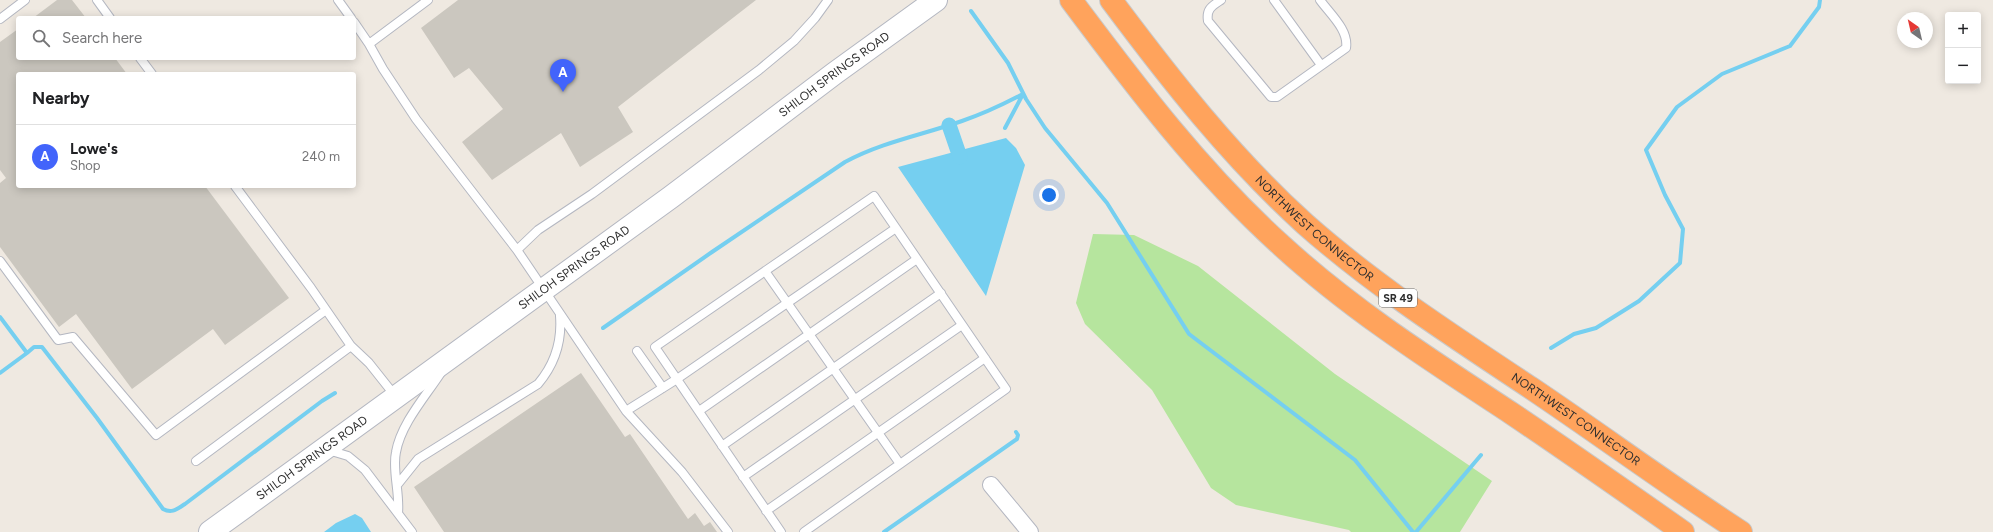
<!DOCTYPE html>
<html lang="en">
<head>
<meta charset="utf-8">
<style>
  body { margin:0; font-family:Figtree,sans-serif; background:#f2f2f2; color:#202124 }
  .controls { position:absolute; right:12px; top:12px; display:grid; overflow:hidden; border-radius:4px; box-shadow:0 2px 10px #0003 }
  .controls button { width:36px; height:36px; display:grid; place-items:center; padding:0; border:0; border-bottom:1px solid #e0e0e0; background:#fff; color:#202124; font:20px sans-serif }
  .compass { position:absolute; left:1897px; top:12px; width:36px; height:36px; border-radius:50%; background:#fff; box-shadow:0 2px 10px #0003; rotate:326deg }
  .you { position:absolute; left:1049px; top:195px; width:14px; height:14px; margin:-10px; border:3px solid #fff; border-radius:50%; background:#1a73e8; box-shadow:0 0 0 6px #1a73e833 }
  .badge { display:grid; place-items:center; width:26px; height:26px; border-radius:50%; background:#4264fb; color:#fff; font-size:13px; font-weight:700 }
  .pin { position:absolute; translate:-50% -33px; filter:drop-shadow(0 1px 2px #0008) }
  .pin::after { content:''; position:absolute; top:21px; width:14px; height:12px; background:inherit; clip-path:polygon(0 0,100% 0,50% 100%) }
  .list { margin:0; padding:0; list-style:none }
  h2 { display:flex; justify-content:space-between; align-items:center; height:52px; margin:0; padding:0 16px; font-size:17px }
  h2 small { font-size:13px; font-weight:400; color:#757577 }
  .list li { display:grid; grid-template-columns:26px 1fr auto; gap:12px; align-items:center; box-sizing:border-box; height:64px; padding:0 16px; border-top:1px solid #e0e0e0 }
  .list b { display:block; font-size:15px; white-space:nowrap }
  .list p { margin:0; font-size:13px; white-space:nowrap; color:#757577 }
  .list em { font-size:13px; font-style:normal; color:#757577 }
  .icon { flex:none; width:22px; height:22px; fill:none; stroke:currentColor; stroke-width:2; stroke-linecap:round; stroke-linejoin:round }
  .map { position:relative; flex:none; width:1993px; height:532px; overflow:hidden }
  .search { position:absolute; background:#fff; box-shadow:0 2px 10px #0003; left:16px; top:16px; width:340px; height:44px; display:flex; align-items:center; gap:10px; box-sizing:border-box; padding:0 14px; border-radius:4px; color:#757577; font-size:15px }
  .panel { position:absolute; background:#fff; box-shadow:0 2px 10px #0003; left:16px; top:72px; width:340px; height:116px; border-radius:4px }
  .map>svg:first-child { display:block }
</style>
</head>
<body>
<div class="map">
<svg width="1993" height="532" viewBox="0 0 1993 532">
  <rect width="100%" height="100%" fill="#efe9e1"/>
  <path fill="#b6e59e" d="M1093,234L1134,235L1198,266L1335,374L1492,481L1460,532H1351L1349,530L1236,505L1211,488L1152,390L1085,324L1076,303Z"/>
  <path fill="#75cff0" d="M1006,138L1016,148L1025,165L986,296L898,167Z
    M355,514L362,518L371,532H324L336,523Z"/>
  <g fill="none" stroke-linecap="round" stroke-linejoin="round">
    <path stroke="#75cff0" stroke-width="4" d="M971,11L1008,63L1026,99L1045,128L1107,203L1189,334L1355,460L1413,532
      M1005,128L1023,94
      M0,317L27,353L34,347H42L97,418L163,509C172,514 177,509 185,504L322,401L335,393
      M603,328L712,252L845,162C882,142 922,135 962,121C983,114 1004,104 1023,94
      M1551,348L1574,334L1596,328L1639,301L1680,263L1683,229L1665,195L1646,150L1677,107L1722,74L1790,46L1819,7L1820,0
      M0,373L27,353
      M884,532L1017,439L1018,435L1016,432
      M1416,532L1481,455"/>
    <path stroke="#75cff0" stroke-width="15" d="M949,125L960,157"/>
  </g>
  <path fill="#cbc7bf" d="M57,0H72L86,18H33Z
    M458,0H756L618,107L633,132L580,167L561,133L492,180L462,142L503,109L469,68L454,78L421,28Z
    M18,29V58H115L127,74H18V186H205L289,298L225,345L213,329L132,389L76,314L59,327L0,247V183L6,178L0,170V42Z
    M581,373L625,437L630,434L688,519L695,513L704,526L710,522L717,532H444L414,487Z"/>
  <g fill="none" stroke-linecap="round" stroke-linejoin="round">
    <defs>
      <path id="lane" d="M97,0L110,18
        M338,0L351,18
        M1221,0C1212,6 1206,9 1208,21L1271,97H1277L1346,48C1349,30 1330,14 1320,0
        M1274,0L1321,65
        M0,19L25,0
        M354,22L369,44L383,69L416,119L517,250L626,411L682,472L728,532
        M369,44L428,0
        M140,58L152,74
        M235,186L311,288L351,346L369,363L396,397
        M517,250L538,230L592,194L759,70L794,41L815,18L828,0
        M0,261L58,340L73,337L156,435L326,310
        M765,271L900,464
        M637,351L663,388
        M626,411L677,379L896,228
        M699,411L917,259
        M722,446L941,293
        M328,450L348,456L365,470L412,532
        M196,461L351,346
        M743,477L962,325
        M398,484L418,459L538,384C555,364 562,341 560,316
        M766,511L985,358
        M398,513C400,493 392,470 396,452C401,424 425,397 440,374
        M781,532L655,347L874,196L1006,389L804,532"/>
      <path id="street" d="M991,485L1030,532"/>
      <g id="secondary">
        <path id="s1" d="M210,532L671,197L835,73L936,0"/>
      </g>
      <g id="highway">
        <path d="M1071,0C1136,87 1201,173 1282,246C1352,310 1432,361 1511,413C1569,452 1626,492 1683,532"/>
        <path id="s2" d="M1111,0C1170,79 1231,157 1305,224C1375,286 1453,336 1531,388C1601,435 1670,486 1741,532"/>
      </g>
    </defs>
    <use href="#lane" stroke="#b4b7c1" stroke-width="10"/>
    <use href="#street" stroke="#b4b7c1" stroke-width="18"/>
    <use href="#secondary" stroke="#b4b7c1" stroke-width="24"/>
    <use href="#highway" stroke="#c9c9c9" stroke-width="24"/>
    <use href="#lane" stroke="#fff" stroke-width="8"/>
    <use href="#street" stroke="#fff" stroke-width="16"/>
    <use href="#secondary" stroke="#fff" stroke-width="22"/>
    <use href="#highway" stroke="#ffa35c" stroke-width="22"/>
  </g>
  <g text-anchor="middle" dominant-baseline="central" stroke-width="3" stroke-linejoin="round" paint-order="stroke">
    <rect fill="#fff" stroke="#6d6d6d" stroke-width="1" x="1379" y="289" width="38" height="18" rx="3"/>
    <g font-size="11" font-weight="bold" fill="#2e2e2e">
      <text x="1398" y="298">SR 49</text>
    </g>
    <g font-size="12" fill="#2e2e2e" stroke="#fff">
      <text stroke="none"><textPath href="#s1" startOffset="774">SHILOH SPRINGS ROAD</textPath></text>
      <text stroke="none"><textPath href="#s2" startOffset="307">NORTHWEST CONNECTOR</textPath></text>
      <text stroke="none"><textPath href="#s1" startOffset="450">SHILOH SPRINGS ROAD</textPath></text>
      <text stroke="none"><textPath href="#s2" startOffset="631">NORTHWEST CONNECTOR</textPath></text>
      <text stroke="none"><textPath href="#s1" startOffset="126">SHILOH SPRINGS ROAD</textPath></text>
    </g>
  </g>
</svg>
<div class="controls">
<button>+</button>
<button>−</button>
</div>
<svg class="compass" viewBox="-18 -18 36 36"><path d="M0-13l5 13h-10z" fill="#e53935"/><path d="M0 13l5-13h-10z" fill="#757577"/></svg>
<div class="you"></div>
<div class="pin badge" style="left:563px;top:92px">A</div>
<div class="search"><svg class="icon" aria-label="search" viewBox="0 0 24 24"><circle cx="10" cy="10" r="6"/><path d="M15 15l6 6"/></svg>Search here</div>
<section class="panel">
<h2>Nearby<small></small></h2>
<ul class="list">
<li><span class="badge">A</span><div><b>Lowe's</b><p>Shop</p></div><em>240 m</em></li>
</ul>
</section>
</div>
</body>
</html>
